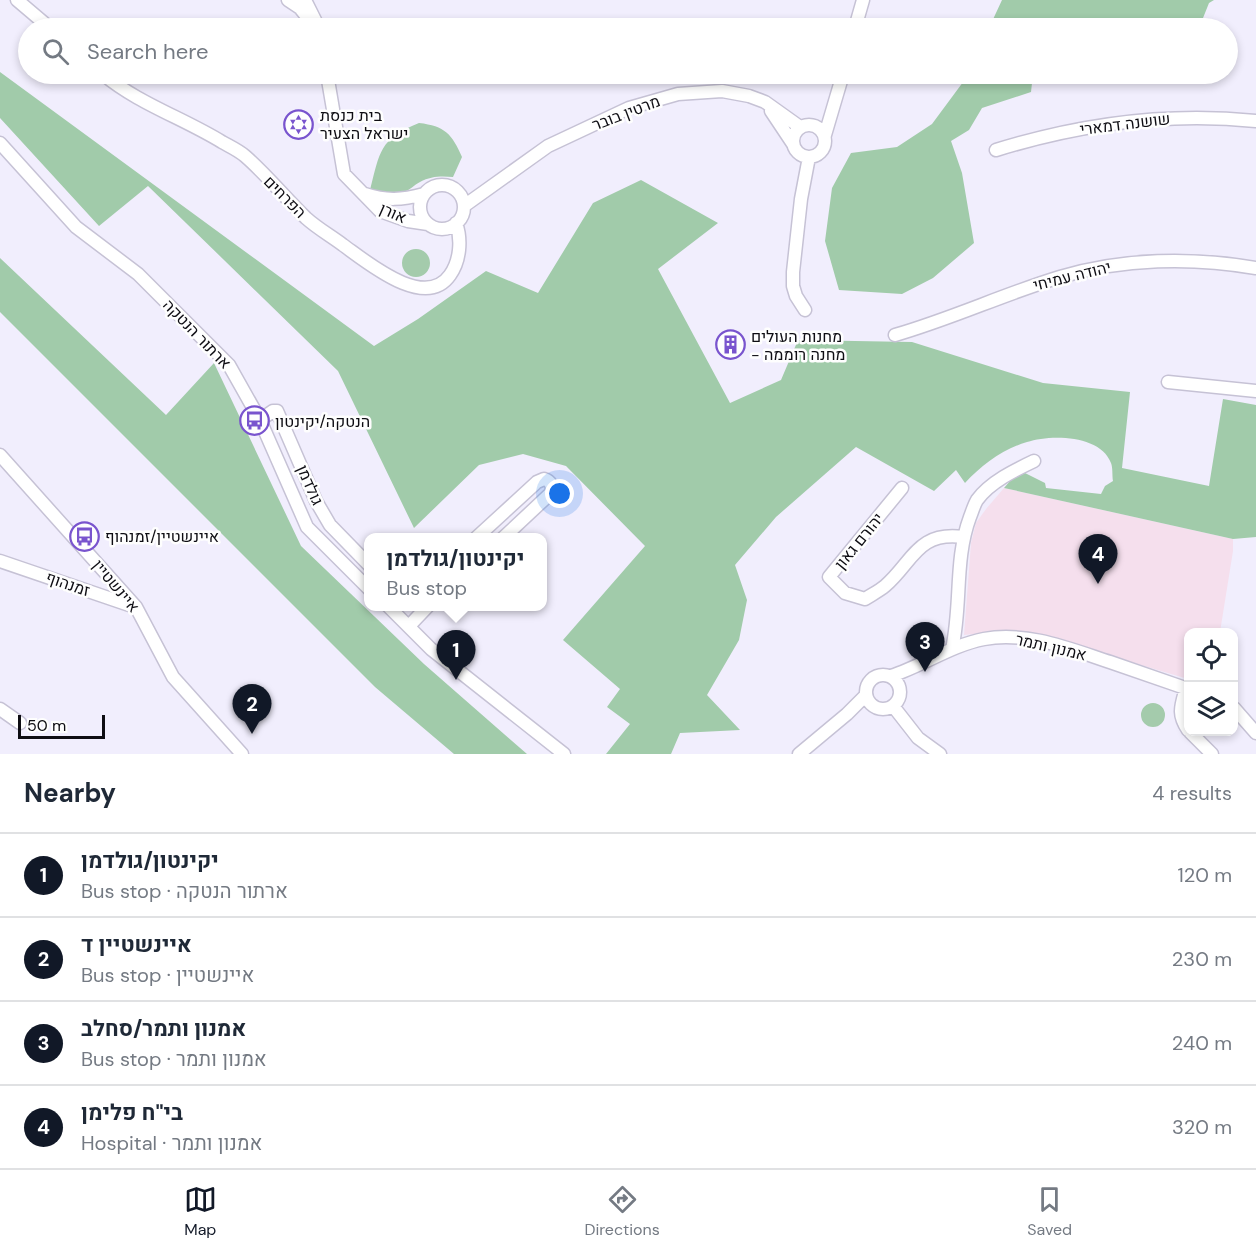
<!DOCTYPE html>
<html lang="en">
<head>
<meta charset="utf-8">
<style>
  body { margin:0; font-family:"DM Sans",Heebo,sans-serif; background:#f6f6f7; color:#1f2937 }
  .controls { position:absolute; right:18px; bottom:18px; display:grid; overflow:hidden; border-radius:12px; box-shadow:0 3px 9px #0003 }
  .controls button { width:54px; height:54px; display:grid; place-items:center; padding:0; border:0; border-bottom:2px solid #e0e1e3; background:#fff; color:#1f2937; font:30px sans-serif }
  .scale { position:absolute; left:18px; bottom:15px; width:87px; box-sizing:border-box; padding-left:6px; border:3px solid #0e0d13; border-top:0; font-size:16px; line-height:21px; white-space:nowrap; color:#0e0d13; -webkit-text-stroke:4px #fefefe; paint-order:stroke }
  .you { position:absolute; left:560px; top:494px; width:21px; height:21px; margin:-15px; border:4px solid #fff; border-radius:50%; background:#1a73e8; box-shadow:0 0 0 9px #1a73e833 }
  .badge { display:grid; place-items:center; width:39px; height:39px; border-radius:50%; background:#111827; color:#fff; font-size:20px; font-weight:700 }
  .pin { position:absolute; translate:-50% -50px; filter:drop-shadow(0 2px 3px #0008) }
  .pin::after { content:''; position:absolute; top:32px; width:21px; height:18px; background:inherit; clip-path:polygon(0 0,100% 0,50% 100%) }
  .popup { position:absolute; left:364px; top:533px; width:183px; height:78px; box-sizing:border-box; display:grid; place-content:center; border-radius:12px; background:#fff; filter:drop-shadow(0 2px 4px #0005); font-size:20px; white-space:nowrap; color:#747a83 }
  .popup b { font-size:22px; color:#1f2937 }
  .popup::after { content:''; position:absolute; left:50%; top:100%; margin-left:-12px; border:12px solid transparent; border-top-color:#fff }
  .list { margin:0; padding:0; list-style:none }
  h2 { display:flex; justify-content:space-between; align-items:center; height:78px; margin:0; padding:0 24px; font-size:26px }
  h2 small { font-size:20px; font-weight:400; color:#747a83 }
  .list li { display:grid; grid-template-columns:39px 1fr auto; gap:18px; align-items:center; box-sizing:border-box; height:84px; padding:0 24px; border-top:2px solid #e0e1e3 }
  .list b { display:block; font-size:22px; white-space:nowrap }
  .list p { margin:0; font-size:20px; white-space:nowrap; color:#747a83 }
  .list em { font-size:20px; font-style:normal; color:#747a83 }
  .icon { flex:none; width:33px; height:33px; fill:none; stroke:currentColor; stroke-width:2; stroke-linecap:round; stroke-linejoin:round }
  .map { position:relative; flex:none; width:1256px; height:754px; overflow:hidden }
  .search { position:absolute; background:#fff; box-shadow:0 3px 9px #0003; left:18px; right:18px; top:18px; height:66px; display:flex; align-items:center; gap:15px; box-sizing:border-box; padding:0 21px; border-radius:33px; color:#747a83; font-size:22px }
  .sheet { height:414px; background:#fff }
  nav { display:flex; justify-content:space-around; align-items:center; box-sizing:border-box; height:84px; border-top:2px solid #e0e1e3; background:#fff; font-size:16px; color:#747a83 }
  nav a { display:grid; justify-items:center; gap:3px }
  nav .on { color:#111827 }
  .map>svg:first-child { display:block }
</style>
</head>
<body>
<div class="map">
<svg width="1256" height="754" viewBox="0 0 1256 754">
  <rect width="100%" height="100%" fill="#f1eefd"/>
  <path fill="#f5dfed" d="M1004,488L1233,539V551L1220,632H1188V679L1050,638L1001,631L964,635L971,543L976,523L986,509Z"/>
  <path fill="#a4cbac" d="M419,123C445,126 452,134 462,157L453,177C441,176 431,176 420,182C414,185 410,190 404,192C392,196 381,193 370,190C380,152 379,139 419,123Z
    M402 263a14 14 0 1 1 28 0a14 14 0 1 1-28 0Z
    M1141 715a12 12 0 1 1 24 0a12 12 0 1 1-24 0Z"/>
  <path fill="#a1cbaa" d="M1002,0H1214L1209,3L1199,28H989Z
    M0,72L374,346L418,319L486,271L538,293L593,203L641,180L718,223L658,269L730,403L781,380L798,340L912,342L1043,383L1130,392L1122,468L1209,486L1223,399L1256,405V537L1233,539L1004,488L1016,474L1023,472L1045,483L1046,488L1101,494L1105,486L1113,481C1112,476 1113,468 1111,463C1101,435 1051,434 1027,442C1003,449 982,465 965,483L956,470L934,491L856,447L776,517L735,565L747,600L739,640L707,695L740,730L680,733L671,754H606L630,724L607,707L620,689L563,640L645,546L566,466L523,454L479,465L414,528L338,371L148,186L99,226L0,118Z
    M969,74H1033L1031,92L982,108L969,130L951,141L962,173L974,243L933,278L902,294L839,290L825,241L832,188L851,153L897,147L932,124Z
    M0,258L166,415L214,363L301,546L424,664L527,754H454L375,687L0,312Z"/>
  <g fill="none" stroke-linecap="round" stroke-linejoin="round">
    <defs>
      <path id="minor" d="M17,0L50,28
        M288,0L300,8L316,28
        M305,0L316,22
        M855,28L863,0
        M103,74C137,103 183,118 222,142C229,146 238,150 245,156C267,175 285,198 306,218C317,228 331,236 343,245C367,262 425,311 450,275C460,261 462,240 456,223
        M327,74L344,174L380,211L408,221L428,224
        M771,111L793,144
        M793 141a16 16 0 1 1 32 0a16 16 0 1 1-32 0Z
        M825,135L843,74
        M0,143L76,227L138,274L229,365L260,420L307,527L369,589
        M996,150C1080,124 1169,112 1256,121
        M420 207a22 22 0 1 1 44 0a22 22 0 1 1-44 0Z
        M365,194C386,201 402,200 424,194
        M464,206L548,146L629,108L678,94L722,91L749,96L765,102L800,127
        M805,310L796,296L793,286V272L801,199L809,157
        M895,335C951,319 1004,294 1060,277C1123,258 1192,257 1256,268
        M1168,382L1256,391
        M260,420L273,411H277L316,501L330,525L369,565
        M0,455L136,607L173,677L242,754
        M902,488L829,577L845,593L865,599C871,595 879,591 885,586C913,562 917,531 963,537
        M476,538L537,482L544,479C551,481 553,486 551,493L503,538
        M0,561L135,607
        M388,606L431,649L564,754
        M409,626L428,606
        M952,649C962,605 954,560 970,517C972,512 974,505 977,500C990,482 1015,470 1034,461
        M866 692a17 17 0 1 1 34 0a17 17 0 1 1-34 0Z
        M891,676C922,666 952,645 984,639C1027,631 1070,649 1110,662C1136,671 1162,680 1188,689
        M1186,688C1181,706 1177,714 1188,730
        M893,706L918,738L940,754
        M1234,708L1256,733
        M0,709L20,723
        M1190,732L1212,754
        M799,754L847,714L866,695"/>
    </defs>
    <use href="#minor" stroke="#c6c2d5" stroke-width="15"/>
    <use href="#minor" stroke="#fff" stroke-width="12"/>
  </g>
  <defs>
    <symbol id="synagogue-ring" viewBox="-11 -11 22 22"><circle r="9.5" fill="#fefefe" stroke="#7954ce" stroke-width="1.5"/><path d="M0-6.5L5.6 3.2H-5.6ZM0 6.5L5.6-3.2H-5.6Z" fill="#7954ce"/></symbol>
    <symbol id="building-ring" viewBox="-11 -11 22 22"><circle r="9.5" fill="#fefefe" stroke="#7954ce" stroke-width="1.5"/><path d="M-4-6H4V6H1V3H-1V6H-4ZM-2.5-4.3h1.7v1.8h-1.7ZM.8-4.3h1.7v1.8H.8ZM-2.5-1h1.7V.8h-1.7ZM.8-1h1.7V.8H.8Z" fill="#7954ce"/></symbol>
    <symbol id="bus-ring" viewBox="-11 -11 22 22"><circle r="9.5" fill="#fefefe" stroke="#7954ce" stroke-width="1.5"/><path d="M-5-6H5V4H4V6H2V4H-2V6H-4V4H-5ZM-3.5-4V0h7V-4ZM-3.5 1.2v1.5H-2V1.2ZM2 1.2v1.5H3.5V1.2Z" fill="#7954ce"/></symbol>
  </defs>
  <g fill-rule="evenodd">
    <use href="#synagogue-ring" x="282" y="108" width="33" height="33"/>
    <use href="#building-ring" x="714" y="328" width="33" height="33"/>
    <use href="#bus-ring" x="238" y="404" width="33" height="33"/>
    <use href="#bus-ring" x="68" y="520" width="33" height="33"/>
  </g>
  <g text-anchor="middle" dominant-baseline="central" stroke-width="5" stroke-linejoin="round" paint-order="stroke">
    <g font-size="16" fill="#0e0d13" stroke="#fefefe">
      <text transform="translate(626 113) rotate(-21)">מרטין בובר</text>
      <text transform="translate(1125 124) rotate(-7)">שושנה דמארי</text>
      <text transform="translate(285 197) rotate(45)">הפרחים</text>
      <text transform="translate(393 213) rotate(24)">אורן</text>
      <text transform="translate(1072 276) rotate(-14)">יהודה עמיחי</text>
      <text transform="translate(197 334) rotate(46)">ארתור הנטקה</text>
      <text transform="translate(310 485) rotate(66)">גולדמן</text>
      <text transform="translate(859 541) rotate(-51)">יהורם גאון</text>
      <text transform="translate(68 584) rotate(19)">זמנהוף</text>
      <text transform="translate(116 586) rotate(50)">איינשטיין</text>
      <text transform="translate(1051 647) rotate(13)">אמנון ותמר</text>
    </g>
    <g font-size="16" fill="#0e0d13" stroke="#fefefe" text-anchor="start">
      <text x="320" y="115">בית כנסת<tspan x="320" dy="18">ישראל הצעיר</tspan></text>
      <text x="751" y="336">מחנות העולים<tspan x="751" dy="18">- מחנה רוממה</tspan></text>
      <text x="275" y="421">הנטקה/יקינטון</text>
      <text x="105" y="536">איינשטיין/זמנהוף</text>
    </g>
  </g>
</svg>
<div class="controls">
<button><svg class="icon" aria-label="locate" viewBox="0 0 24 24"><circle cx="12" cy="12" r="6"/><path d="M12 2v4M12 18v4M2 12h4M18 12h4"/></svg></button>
<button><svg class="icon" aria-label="layers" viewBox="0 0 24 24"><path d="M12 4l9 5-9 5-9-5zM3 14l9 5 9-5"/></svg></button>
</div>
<div class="scale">50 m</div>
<div class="you"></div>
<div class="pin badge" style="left:456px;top:680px">1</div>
<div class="popup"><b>יקינטון/גולדמן</b>Bus stop</div>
<div class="pin badge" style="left:252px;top:734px">2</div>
<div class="pin badge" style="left:925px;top:672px">3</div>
<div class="pin badge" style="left:1098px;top:584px">4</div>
<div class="search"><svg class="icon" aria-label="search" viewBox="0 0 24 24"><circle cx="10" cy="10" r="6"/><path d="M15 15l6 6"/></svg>Search here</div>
</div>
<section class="sheet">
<h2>Nearby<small>4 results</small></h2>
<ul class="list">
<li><span class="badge">1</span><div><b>יקינטון/גולדמן</b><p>Bus stop · ארתור הנטקה</p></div><em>120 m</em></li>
<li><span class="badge">2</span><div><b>איינשטיין ד</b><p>Bus stop · איינשטיין</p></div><em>230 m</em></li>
<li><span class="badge">3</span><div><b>אמנון ותמר/סחלב</b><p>Bus stop · אמנון ותמר</p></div><em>240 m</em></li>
<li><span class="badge">4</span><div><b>בי&quot;ח פלימן</b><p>Hospital · אמנון ותמר</p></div><em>320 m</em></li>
</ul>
</section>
<nav>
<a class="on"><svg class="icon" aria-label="map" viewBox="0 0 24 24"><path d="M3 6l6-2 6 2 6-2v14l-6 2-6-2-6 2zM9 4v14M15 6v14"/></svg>Map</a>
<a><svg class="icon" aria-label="directions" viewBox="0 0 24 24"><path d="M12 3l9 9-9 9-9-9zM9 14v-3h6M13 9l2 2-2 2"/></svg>Directions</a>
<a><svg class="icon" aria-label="saved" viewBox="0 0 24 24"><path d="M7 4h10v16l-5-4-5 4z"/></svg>Saved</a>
</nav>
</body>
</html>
